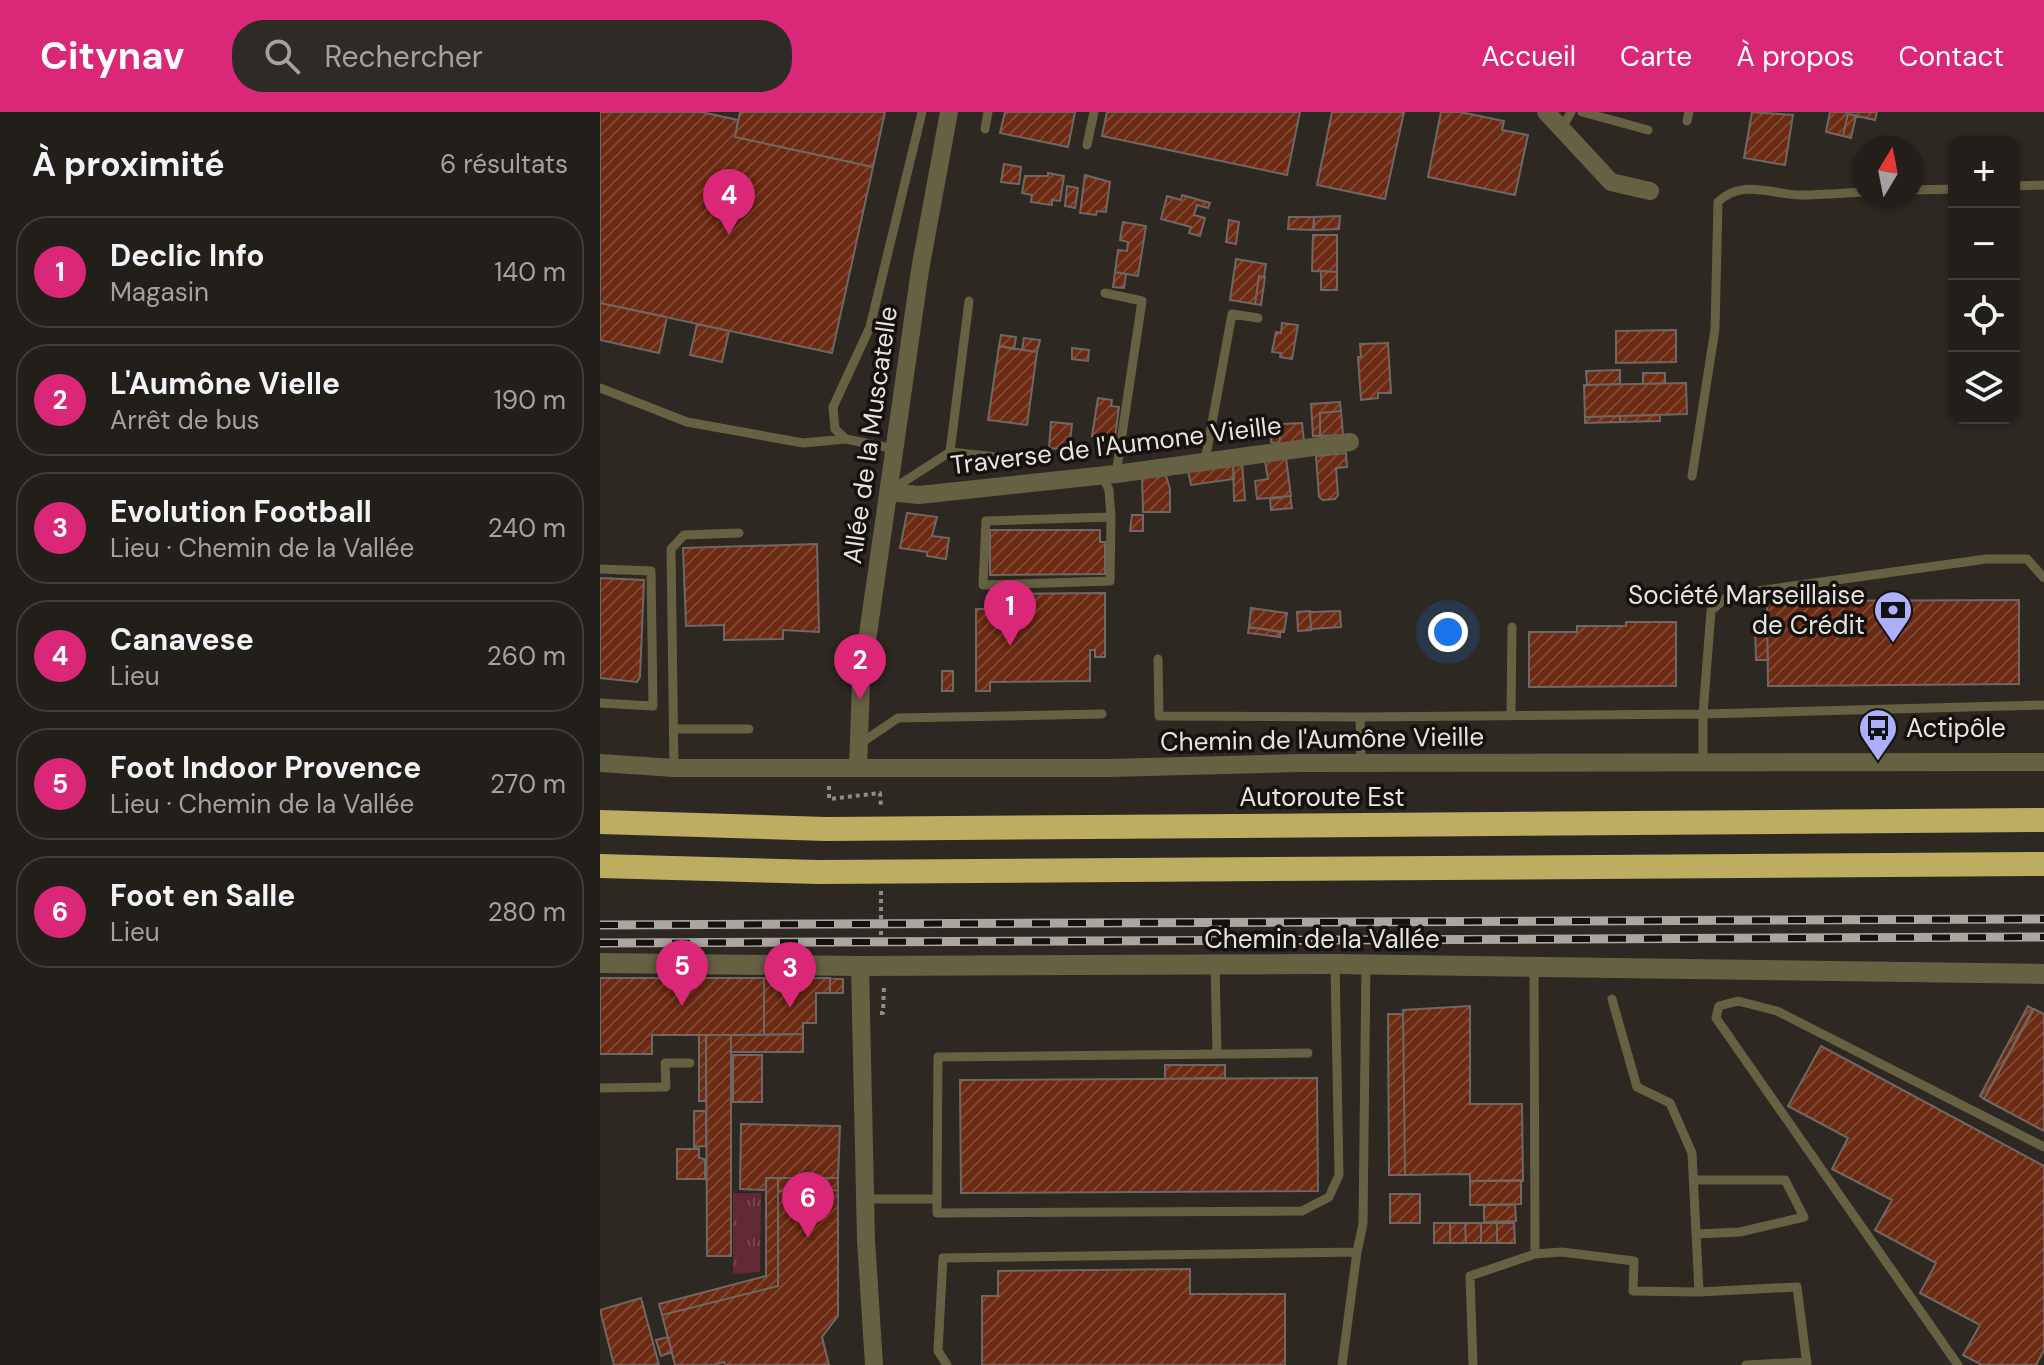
<!DOCTYPE html>
<html lang="fr">
<head>
<meta charset="utf-8">
<style>
  body { margin:0; font-family:"DM Sans",sans-serif; background:#2e2b27; color:#f1f3f6 }
  .controls { position:absolute; right:24px; top:24px; display:grid; overflow:hidden; border-radius:16px; box-shadow:0 2px 6px #0004 }
  .controls button { width:72px; height:72px; display:grid; place-items:center; padding:0; border:0; border-bottom:2px solid #3f3c39; background:#221e1a; color:#f1f3f6; font:40px sans-serif }
  .compass { position:absolute; left:1252px; top:24px; width:72px; height:72px; border-radius:50%; background:#221e1a; box-shadow:0 2px 6px #0004; rotate:10deg }
  .you { position:absolute; left:848px; top:520px; width:28px; height:28px; margin:-20px; border:6px solid #fff; border-radius:50%; background:#1a73e8; box-shadow:0 0 0 12px #1a73e833 }
  .badge { display:grid; place-items:center; width:52px; height:52px; border-radius:50%; background:#db2777; color:#fff; font-size:26px; font-weight:700 }
  .pin { position:absolute; translate:-50% -66px; filter:drop-shadow(0 2px 4px #0008) }
  .pin::after { content:''; position:absolute; top:42px; width:28px; height:24px; background:inherit; clip-path:polygon(0 0,100% 0,50% 100%) }
  .list { margin:0; padding:0; list-style:none }
  h2 { display:flex; justify-content:space-between; align-items:center; height:104px; margin:0; padding:0 32px; font-size:34px }
  h2 small { font-size:26px; font-weight:400; color:#a2a2a2 }
  .list li { display:grid; grid-template-columns:52px 1fr auto; gap:24px; align-items:center; box-sizing:border-box; height:112px; margin:0 16px 16px; padding:0 16px; border:2px solid #3f3c39; border-radius:32px }
  .list b { display:block; font-size:30px; white-space:nowrap }
  .list p { margin:0; font-size:26px; white-space:nowrap; color:#a2a2a2 }
  .list em { font-size:26px; font-style:normal; color:#a2a2a2 }
  .icon { flex:none; width:44px; height:44px; fill:none; stroke:currentColor; stroke-width:2; stroke-linecap:round; stroke-linejoin:round }
  .map { position:relative; flex:none; width:1444px; height:1253px; overflow:hidden }
  header { display:flex; align-items:center; gap:48px; box-sizing:border-box; height:112px; padding:0 40px; background:#db2777; color:#fff }
  header strong { font-size:38px }
  nav { display:flex; gap:44px; margin-inline-start:auto; font-size:28px }
  .search { width:560px; height:72px; background:#2e2b27; display:flex; align-items:center; gap:20px; box-sizing:border-box; padding:0 28px; border-radius:32px; color:#a2a2a2; font-size:30px }
  main { display:flex }
  aside { flex:1; background:#221e1a }
  .map>svg:first-child { display:block }
</style>
</head>
<body>
<header>
<strong>Citynav</strong>
<div class="search"><svg class="icon" aria-label="search" viewBox="0 0 24 24"><circle cx="10" cy="10" r="6"/><path d="M15 15l6 6"/></svg>Rechercher</div>
<nav><a>Accueil</a><a>Carte</a><a>À propos</a><a>Contact</a></nav>
</header>
<main>
<aside>
<h2>À proximité<small>6 résultats</small></h2>
<ul class="list">
<li><span class="badge">1</span><div><b>Declic Info</b><p>Magasin</p></div><em>140 m</em></li>
<li><span class="badge">2</span><div><b>L'Aumône Vielle</b><p>Arrêt de bus</p></div><em>190 m</em></li>
<li><span class="badge">3</span><div><b>Evolution Football</b><p>Lieu · Chemin de la Vallée</p></div><em>240 m</em></li>
<li><span class="badge">4</span><div><b>Canavese</b><p>Lieu</p></div><em>260 m</em></li>
<li><span class="badge">5</span><div><b>Foot Indoor Provence</b><p>Lieu · Chemin de la Vallée</p></div><em>270 m</em></li>
<li><span class="badge">6</span><div><b>Foot en Salle</b><p>Lieu</p></div><em>280 m</em></li>
</ul>
</aside>
<div class="map">
<svg width="1444" height="1253" viewBox="0 0 1444 1253">
  <defs>
    <pattern id="grass-tufts" width="24" height="20" patternUnits="userSpaceOnUse" patternTransform="scale(2)"><rect width="24" height="20" fill="#622933"/><path d="M3 7l-1-3M5 7V3M7 7l1-3M15 17l-1-3M17 17v-4M19 17l1-3" fill="none" stroke="#784850"/></pattern>
    <pattern id="building-hatch" width="6" height="6" patternUnits="userSpaceOnUse" patternTransform="scale(2)"><rect width="6" height="6" fill="#6b2a11"/><path d="M-1 1l2-2M0 6l6-6M5 7l2-2" fill="none" stroke="#804933"/></pattern>
  </defs>
  <rect width="100%" height="100%" fill="#2d2822"/>
  <path fill="url(#grass-tufts)" d="M133,1081H161L160,1160L133,1162Z"/>
  <path fill="url(#building-hatch)" stroke="#706764" stroke-width="2" d="M0,0H101L138,8L135,25L273,55L232,241L0,191Z
    M140,0H285L273,55L135,25Z
    M405,0H475L468,35L400,21Z
    M507,0H700L687,63L502,24Z
    M732,0H804L785,87L717,73Z
    M841,0H860L904,9L902,18L928,23L915,83L828,65Z
    M1152,0L1193,3L1185,53L1144,46Z
    M1230,0H1277L1275,8L1248,2L1243,24L1226,20Z
    M1248,2L1256,4L1251,26L1243,24Z
    M404,52L421,55L419,72L401,70Z
    M448,61L464,64L460,89L452,88V93L431,90L432,83L422,81L425,64H448Z
    M485,63L510,70L506,100L497,99L496,103L480,101Z
    M467,74L478,76L475,96L465,94Z
    M582,83L610,91L608,96L597,93L594,103L605,106L600,124L589,121L591,115L561,107L567,84L581,88Z
    M740,104L739,117L714,118V105Z
    M689,105H714L713,118L688,117Z
    M629,108L639,110L636,132L626,130Z
    M523,110L546,114L538,164L515,160L518,138L527,139L528,130L520,128Z
    M713,123H737V160L712,159Z
    M636,147L666,152L664,165L659,164L655,192L630,188Z
    M721,159L737,160V178H721Z
    M515,160L526,162L524,176L513,175Z
    M659,164L665,165L661,193L655,192Z
    M0,191L67,205L59,241L0,228Z
    M682,211L698,213L692,247L680,245L681,241L672,240L676,220L681,221Z
    M97,212L129,219L122,250L90,243Z
    M1076,218V250L1016,251V219Z
    M401,223L416,225L414,237L399,234Z
    M424,226L440,228L437,240L422,238Z
    M788,231L791,281H778V286L761,288L758,245H761L760,232Z
    M399,234L437,240L427,313L388,308Z
    M472,236L489,238L488,249L472,247Z
    M1020,258V272L987,273L986,259Z
    M1043,261H1065V271L1043,272Z
    M1086,271L1087,302L985,305L984,273Z
    M498,286L512,288L511,294L519,295L515,326L492,324Z
    M740,290L741,299L720,301V324H713L711,292Z
    M741,299L743,323L720,324V301Z
    M1060,303V309L1020,310V304Z
    M1020,304V310L985,311V305Z
    M451,310L472,312L469,338L449,336Z
    M673,311L682,312L679,332L671,330Z
    M702,311L704,330L679,332L682,312Z
    M746,341L747,355L736,356L738,383L735,387L723,388L719,385L716,344Z
    M686,346L691,384L657,387L655,369L668,367L665,349Z
    M642,351L645,388L634,389L633,352Z
    M633,352L634,367L591,373L588,358Z
    M565,361L570,377V400H543L542,364Z
    M690,384L692,396L671,398L670,387Z
    M307,401L337,405L332,424L349,426L346,447L327,444V440L300,436Z
    M532,403H543V419H530Z
    M390,418H500V430H505V462L390,463Z
    M217,432L219,520L183,518V527L124,528V513L86,514L83,436Z
    M0,466L44,468L40,565L37,570L0,566Z
    M505,481V545H495V538H490V569L390,570V579H376V497H391L390,482Z
    M1419,488V572L1168,574L1167,489Z
    M651,496L687,501L684,520L649,515Z
    M710,499L711,518L698,519L697,500Z
    M740,499L741,515L711,517L710,500Z
    M1026,510H1076V574L929,575V520H977V514H1026Z
    M649,515L680,520V525L648,521Z
    M1155,515H1167L1168,548H1156Z
    M342,559H353V579H342Z
    M0,866H164V923H52V942H0Z
    M164,866H230V881H216V911H203V922L164,923Z
    M230,866L243,867V881H230Z
    M870,894V992H922L923,1069H870V1062L805,1063L803,898Z
    M1428,894L1433,897L1384,987L1380,984Z
    M1434,897L1444,902V1019L1384,987Z
    M788,902H803L805,1063H789Z
    M203,922V940H131V923Z
    M99,923H106V989H99Z
    M106,923H131V1144H107Z
    M1221,934L1444,1054V1238L1436,1253H1382L1363,1243L1380,1213L1320,1181L1336,1151L1275,1118L1292,1088L1232,1057L1248,1026L1188,994Z
    M133,943H162V990H133Z
    M565,953H625V966L565,967Z
    M717,966L718,1079L361,1081L360,968Z
    M94,999H106V1034L94,1035Z
    M141,1012L240,1014L238,1066H166V1078L140,1077Z
    M77,1037H99V1046L105,1047V1067H77Z
    M166,1066H178V1174L62,1203L59,1192L166,1164Z
    M178,1066H238V1078L178,1079Z
    M921,1068V1092L870,1093V1069Z
    M238,1078V1204L222,1225L229,1253H125L124,1250L113,1253H75L62,1203L178,1174V1079Z
    M790,1082H820V1111H790Z
    M884,1093H915L916,1109L884,1110Z
    M834,1111H850V1131H834Z
    M850,1111H865L866,1131H850Z
    M865,1111H881V1131H866Z
    M881,1111H897V1131H881Z
    M897,1111H914L915,1131H897Z
    M590,1157V1182H685V1253H382V1184H398V1159Z
    M41,1186L59,1253H14L0,1198Z
    M68,1225L72,1240L61,1244L56,1228Z"/>
  <g fill="none" stroke-linecap="round" stroke-linejoin="round">
    <path stroke="#908b86" stroke-width="4" stroke-dasharray="4 4" stroke-linecap="butt" d="M229,674V687L280,681L281,694
      M281,779V834
      M280,901H283L284,873"/>
    <path stroke="#666143" stroke-width="9" d="M982,0L1048,18
      M1087,9L1089,0
      M385,17L388,0
      M961,18L971,0
      M487,33L494,0
      M1414,74L1444,73
      M1312,78L1354,77
      M505,181L542,189L516,362
      M0,276L87,310L203,331L246,327L295,337
      M246,327L235,317L233,295L270,215L322,0
      M350,340L369,189
      M605,349L632,202L658,206
      M502,363L509,378L511,405L386,409L383,473L510,469L511,405
      M1092,364L1115,217L1118,90C1142,66 1172,83 1201,83C1222,83 1243,81 1264,80
      M291,378L350,340L416,347
      M0,457L51,459L53,594L0,591
      M558,547L559,604L760,605L761,651
      M911,602L912,515
      M760,605L1103,602L1111,499L1129,483L1386,447H1427L1444,466
      M74,617H149
      M261,631L298,606L502,602
      M1103,650V602L1444,593
      M74,656L71,437L84,423L139,421
      M615,853L617,942
      M1012,887L1037,975L1070,991L1092,1041L1099,1180L1197,1175L1207,1253
      M0,976L66,975L65,951H90
      M1094,1068H1185L1204,1105L1140,1120L1097,1122
      M265,1087H337V1101L702,1099L729,1085L739,1063L735,852
      M337,1087L338,945L708,941
      M757,1140L763,1112L766,852
      M935,1142L962,1140L1034,1149L1033,1179L1099,1180
      M347,1253L338,1239L343,1146L757,1140L742,1253
      M873,1253L870,1164L935,1142L934,855
      M1146,1253L1207,1250
      M1358,1253L1116,906L1119,894L1138,889L1177,899L1444,1035"/>
    <path stroke="#666143" stroke-width="18" d="M946,0L1011,70L1050,79
      M288,380L319,383L516,362L750,330
      M0,651L74,656H509L699,651L1444,650
      M258,655L261,571L320,158L349,0
      M260,854L266,1128L274,1253"/>
    <path stroke="#666143" stroke-width="20" d="M0,851L260,854L735,852L1444,862"/>
    <path stroke="#bcad60" stroke-width="24" d="M0,710L226,717L1444,708
      M0,754L219,760L1444,752"/>
    <defs>
      <path id="rail" d="M0,813L1444,807
        M0,831L1444,825"/>
    </defs>
    <use href="#rail" stroke="#aba6a2" stroke-width="9"/>
    <use href="#rail" stroke="#14110f" stroke-width="6" stroke-dasharray="18" stroke-linecap="butt"/>
  </g>
  <defs>
    <symbol id="bank-pin" viewBox="-11 -11 22 30"><path d="M0 17L-7.5 6A9.5 9.5 0 1 1 7.5 6Z" fill="#acaffb" stroke="#14110f"/><path d="M-6-4H6V4H-6ZM0-2.3a2.3 2.3 0 1 0 0 4.6a2.3 2.3 0 1 0 0-4.6Z" fill="#111"/></symbol>
    <symbol id="bus-pin" viewBox="-11 -11 22 30"><path d="M0 17L-7.5 6A9.5 9.5 0 1 1 7.5 6Z" fill="#acaffb" stroke="#14110f"/><path d="M-5-6H5V4H4V6H2V4H-2V6H-4V4H-5ZM-3.5-4V0h7V-4ZM-3.5 1.2v1.5H-2V1.2ZM2 1.2v1.5H3.5V1.2Z" fill="#111"/></symbol>
  </defs>
  <g fill-rule="evenodd">
    <use href="#bank-pin" x="1271" y="476" width="44" height="60"/>
    <use href="#bus-pin" x="1256" y="594" width="44" height="60"/>
  </g>
  <g text-anchor="middle" dominant-baseline="central" stroke-width="7" stroke-linejoin="round" paint-order="stroke">
    <g font-size="26" fill="#e7e3df" stroke="#14110f">
      <text transform="translate(270 323) rotate(-82)">Allée de la Muscatelle</text>
      <text transform="translate(516 333) rotate(-7)">Traverse de l'Aumone Vieille</text>
      <text transform="translate(722 627) rotate(-1)">Chemin de l'Aumône Vieille</text>
      <text x="722" y="685">Autoroute Est</text>
      <text x="722" y="827">Chemin de la Vallée</text>
    </g>
    <g font-size="26" fill="#e7e3df" stroke="#14110f" text-anchor="end">
      <text x="1265" y="483">Société Marseillaise<tspan x="1265" dy="30">de Crédit</tspan></text>
      <text x="1306" y="616" text-anchor="start">Actipôle</text>
    </g>
  </g>
</svg>
<div class="controls">
<button>+</button>
<button>−</button>
<button><svg class="icon" aria-label="locate" viewBox="0 0 24 24"><circle cx="12" cy="12" r="6"/><path d="M12 2v4M12 18v4M2 12h4M18 12h4"/></svg></button>
<button><svg class="icon" aria-label="layers" viewBox="0 0 24 24"><path d="M12 4l9 5-9 5-9-5zM3 14l9 5 9-5"/></svg></button>
</div>
<svg class="compass" viewBox="-18 -18 36 36"><path d="M0-13l5 13h-10z" fill="#e53935"/><path d="M0 13l5-13h-10z" fill="#a2a2a2"/></svg>
<div class="you"></div>
<div class="pin badge" style="left:410px;top:534px">1</div>
<div class="pin badge" style="left:260px;top:588px">2</div>
<div class="pin badge" style="left:190px;top:896px">3</div>
<div class="pin badge" style="left:129px;top:123px">4</div>
<div class="pin badge" style="left:82px;top:894px">5</div>
<div class="pin badge" style="left:208px;top:1126px">6</div>
</div>
</main>
</body>
</html>
